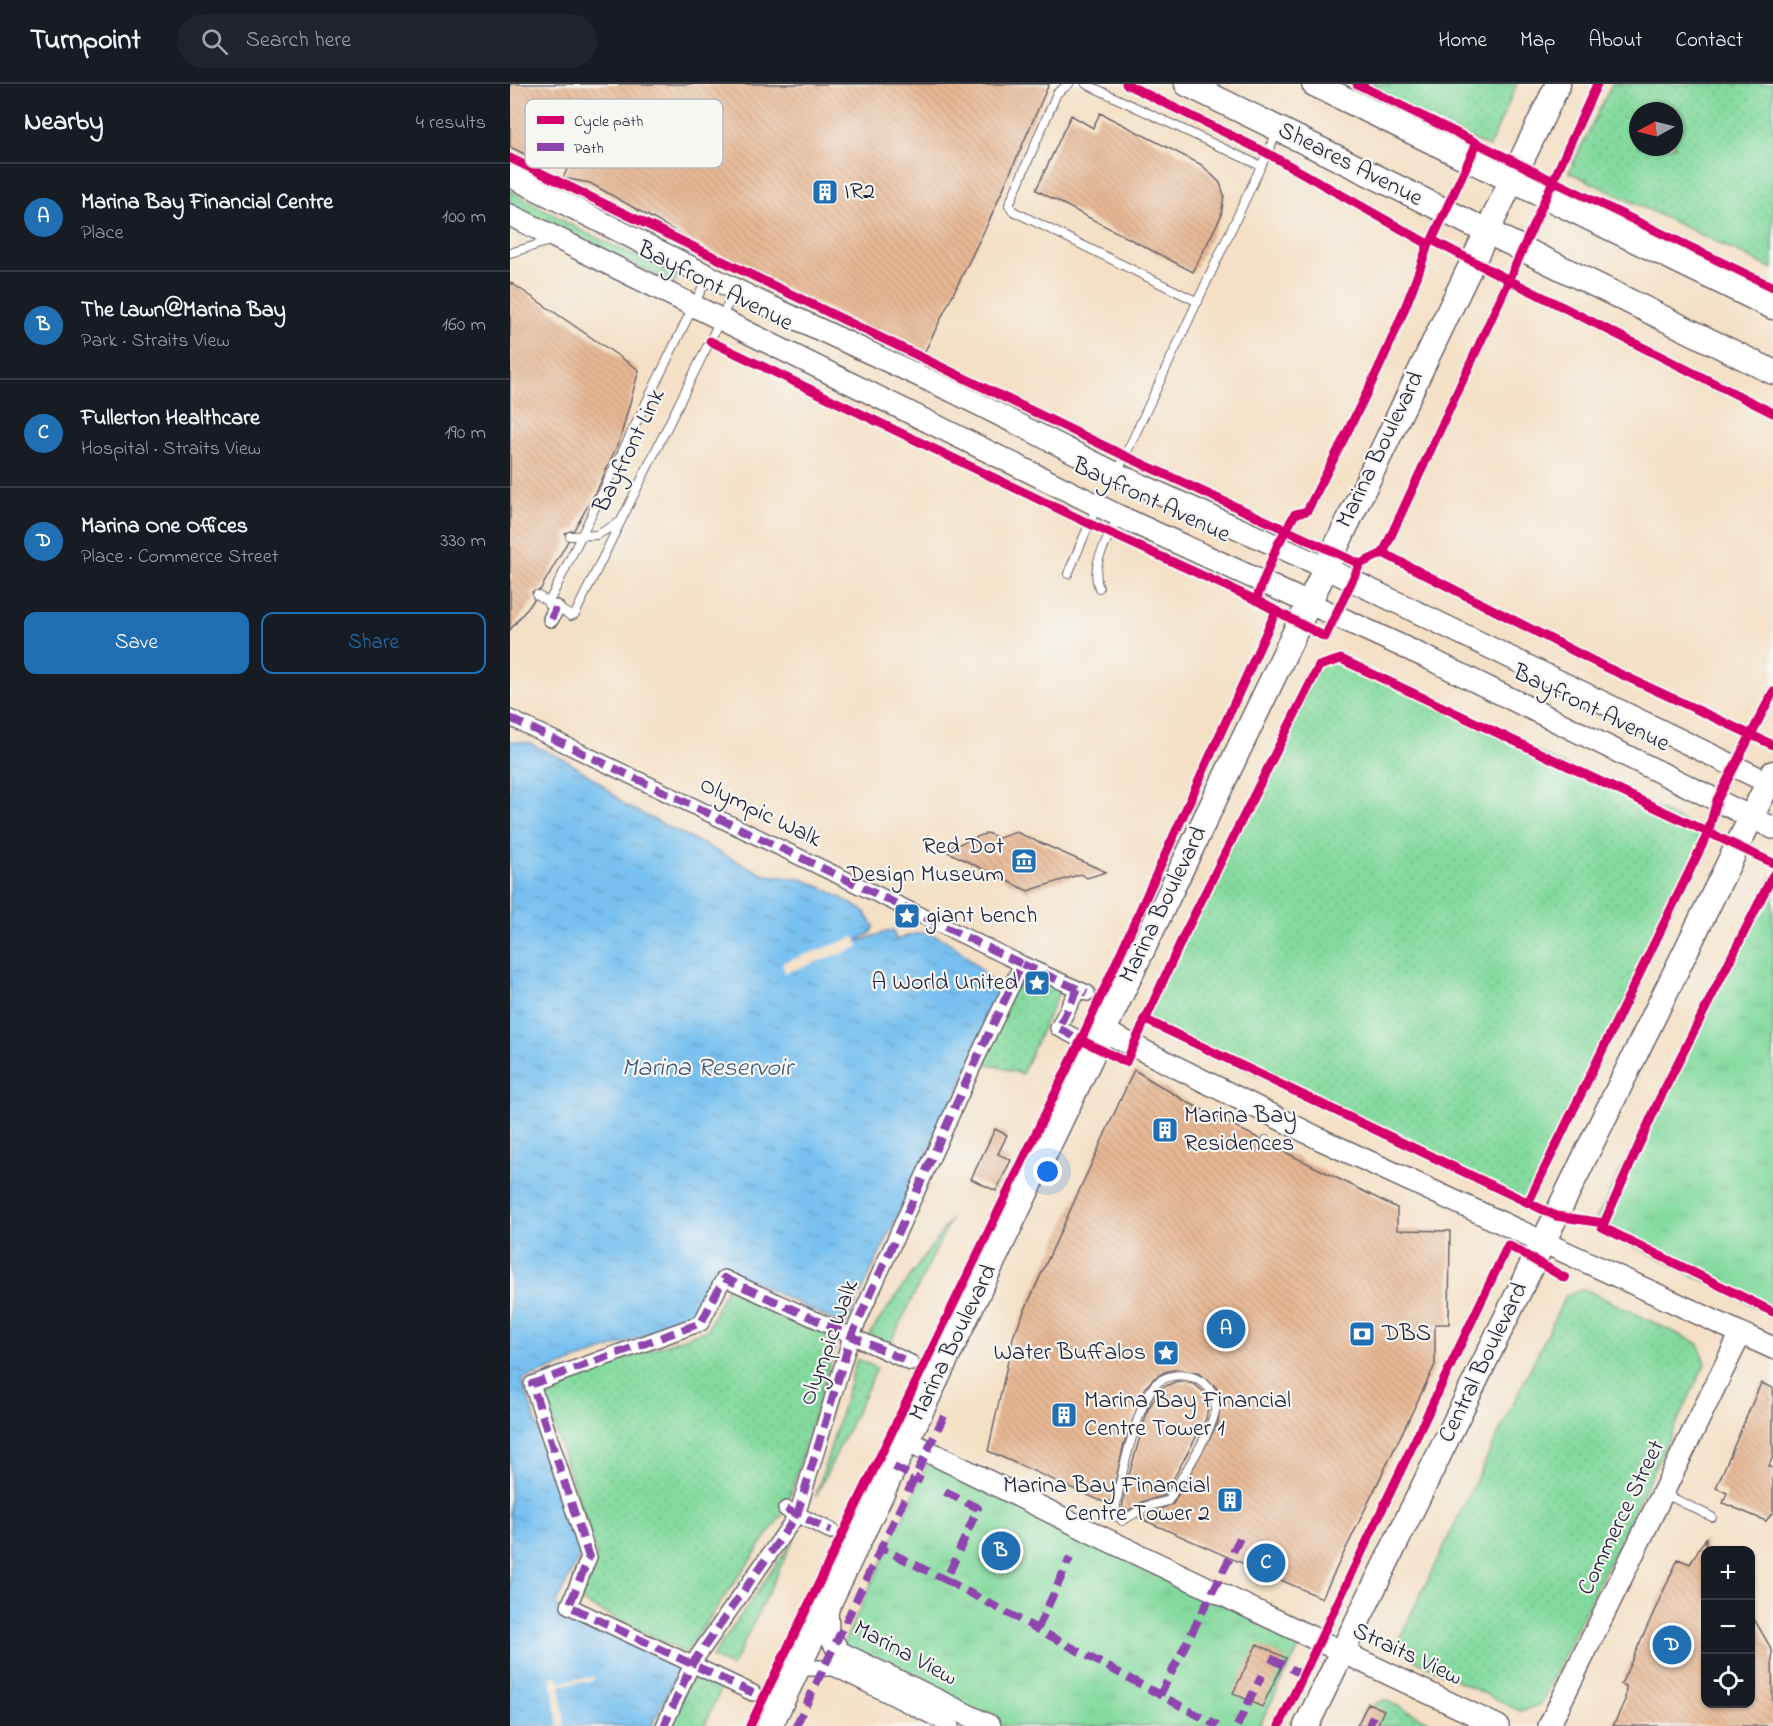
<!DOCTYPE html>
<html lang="en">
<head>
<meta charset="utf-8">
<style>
  body { margin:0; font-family:"Indie Flower",sans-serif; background:#20242c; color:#f1f3f6 }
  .controls { position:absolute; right:18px; bottom:18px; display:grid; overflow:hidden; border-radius:12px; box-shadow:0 2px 4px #0004 }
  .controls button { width:54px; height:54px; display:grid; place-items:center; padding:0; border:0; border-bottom:2px solid #363941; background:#171b24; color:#f1f3f6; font:30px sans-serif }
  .compass { position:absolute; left:1119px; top:18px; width:54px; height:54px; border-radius:50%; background:#171b24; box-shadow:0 2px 4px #0004; rotate:263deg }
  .you { position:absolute; left:538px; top:1088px; width:21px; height:21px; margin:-15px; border:4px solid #fff; border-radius:50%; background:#1a73e8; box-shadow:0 0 0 9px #1a73e833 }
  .badge { display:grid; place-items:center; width:39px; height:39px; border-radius:50%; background:#1f6fb2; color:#fff; font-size:20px; font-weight:700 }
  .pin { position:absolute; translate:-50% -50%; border:3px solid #fff; box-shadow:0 2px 6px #0006 }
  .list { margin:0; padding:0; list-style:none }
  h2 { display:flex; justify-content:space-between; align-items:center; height:78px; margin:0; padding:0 24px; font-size:26px }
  h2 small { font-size:20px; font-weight:400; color:#9ea1a6 }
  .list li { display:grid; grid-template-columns:39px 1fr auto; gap:18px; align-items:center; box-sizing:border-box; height:108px; padding:0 24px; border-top:2px solid #363941 }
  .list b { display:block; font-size:22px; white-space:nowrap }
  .list p { margin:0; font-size:20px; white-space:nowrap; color:#9ea1a6 }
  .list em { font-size:20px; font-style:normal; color:#9ea1a6 }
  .actions { display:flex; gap:12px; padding:18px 24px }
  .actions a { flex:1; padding:14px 0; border:2px solid #1f6fb2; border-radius:12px; text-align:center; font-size:21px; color:#1f6fb2 }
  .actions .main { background:#1f6fb2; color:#fff }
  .icon { flex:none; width:33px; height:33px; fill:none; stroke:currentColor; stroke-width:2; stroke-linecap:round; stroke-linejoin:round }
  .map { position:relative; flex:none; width:1263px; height:1642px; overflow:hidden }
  header { display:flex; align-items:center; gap:36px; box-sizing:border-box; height:84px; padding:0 30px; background:#171b24; border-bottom:2px solid #363941 }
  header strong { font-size:28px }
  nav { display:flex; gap:33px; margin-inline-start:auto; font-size:21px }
  .search { width:420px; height:54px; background:#20242c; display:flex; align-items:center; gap:15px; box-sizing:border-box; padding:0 21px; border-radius:33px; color:#9ea1a6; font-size:22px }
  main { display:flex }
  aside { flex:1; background:#171b24 }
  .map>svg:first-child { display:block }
</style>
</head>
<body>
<header>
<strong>Turnpoint</strong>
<div class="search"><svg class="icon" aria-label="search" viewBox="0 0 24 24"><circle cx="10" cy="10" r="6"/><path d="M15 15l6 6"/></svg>Search here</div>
<nav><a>Home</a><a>Map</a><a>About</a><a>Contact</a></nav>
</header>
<main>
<aside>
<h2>Nearby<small>4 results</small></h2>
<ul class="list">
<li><span class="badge">A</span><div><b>Marina Bay Financial Centre</b><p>Place</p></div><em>100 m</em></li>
<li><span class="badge">B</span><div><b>The Lawn@Marina Bay</b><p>Park · Straits View</p></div><em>160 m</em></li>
<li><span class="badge">C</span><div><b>Fullerton Healthcare</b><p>Hospital · Straits View</p></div><em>190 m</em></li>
<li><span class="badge">D</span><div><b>Marina One Offices</b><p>Place · Commerce Street</p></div><em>330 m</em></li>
</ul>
<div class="actions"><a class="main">Save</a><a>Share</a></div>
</aside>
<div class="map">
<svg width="1263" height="1642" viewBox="0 0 1263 1642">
  <defs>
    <pattern id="grass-dots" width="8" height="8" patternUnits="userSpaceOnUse" patternTransform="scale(1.5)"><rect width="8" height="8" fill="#84da9e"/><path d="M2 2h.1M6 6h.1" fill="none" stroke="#72bb89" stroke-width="1.8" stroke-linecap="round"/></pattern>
    <pattern id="park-tufts" width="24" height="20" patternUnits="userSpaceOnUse" patternTransform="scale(1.5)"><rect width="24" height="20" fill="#84da9e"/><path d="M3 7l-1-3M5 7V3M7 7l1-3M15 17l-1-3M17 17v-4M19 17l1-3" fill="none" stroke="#72bb89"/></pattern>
    <pattern id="water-ripples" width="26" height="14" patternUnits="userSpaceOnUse" patternTransform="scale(1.5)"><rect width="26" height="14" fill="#77c0f0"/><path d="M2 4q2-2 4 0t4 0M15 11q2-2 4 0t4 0" fill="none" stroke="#619cc4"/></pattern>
    <pattern id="building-back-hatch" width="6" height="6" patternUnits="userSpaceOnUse" patternTransform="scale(1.5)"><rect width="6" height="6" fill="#e7b793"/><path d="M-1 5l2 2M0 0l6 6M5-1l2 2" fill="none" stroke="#c69d80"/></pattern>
  </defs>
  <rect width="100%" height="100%" fill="#f6f6f2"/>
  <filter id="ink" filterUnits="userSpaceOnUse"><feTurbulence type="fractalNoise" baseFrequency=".0167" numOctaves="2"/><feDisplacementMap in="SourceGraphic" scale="12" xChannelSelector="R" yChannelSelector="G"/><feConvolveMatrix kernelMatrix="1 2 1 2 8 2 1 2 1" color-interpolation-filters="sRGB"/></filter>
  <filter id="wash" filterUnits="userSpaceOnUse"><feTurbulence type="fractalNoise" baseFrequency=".008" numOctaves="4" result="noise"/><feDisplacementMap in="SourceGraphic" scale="24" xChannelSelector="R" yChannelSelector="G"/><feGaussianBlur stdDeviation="1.35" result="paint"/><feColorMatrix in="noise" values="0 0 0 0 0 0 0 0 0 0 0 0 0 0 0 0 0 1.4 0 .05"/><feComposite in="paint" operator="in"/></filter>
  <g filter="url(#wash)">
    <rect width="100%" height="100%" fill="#f4e0c5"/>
    <path fill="url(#grass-dots)" stroke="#537e6c" stroke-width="1.5" fill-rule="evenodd" d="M840,0H1007L979,63Z
      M1102,0H1263V185L1059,88ZM1128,27H1164V63H1128Z
      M0,106L70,146L168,192L164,199L0,123Z
      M831,575L1198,749L1018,1119L634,937L809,582Z
      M512,880L550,906L512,990L466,976Z
      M441,1135L379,1262L358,1252Z
      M217,1203L327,1256L276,1425L175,1569L66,1515L87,1473L31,1304L197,1246Z
      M1074,1205L1189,1260L1195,1280L1030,1621L1010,1627L897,1572L890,1553L1056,1211Z
      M347,1275L367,1284L306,1412Z
      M284,1455L222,1583L202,1573Z
      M183,1591L211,1605L194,1642H159Z
      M875,1616L929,1642H847L856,1623Z"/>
    <path fill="url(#park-tufts)" stroke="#537e6c" stroke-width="1.5" d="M1263,791V1231L1083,1141Z
      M418,1379L793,1556L749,1642H492L332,1563Z"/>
    <path fill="url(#water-ripples)" stroke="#4c7196" stroke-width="1.5" d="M0,657L19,659L59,678L89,698L116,722L255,791L292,795L315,805L354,827L364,842L361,849L349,855V857L383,846L386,856C395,853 405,849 413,849C442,851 477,891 493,912L335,1242L210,1182L186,1233L12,1296L70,1471L45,1522L169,1584L142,1642H0Z"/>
    <path fill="#f4e0c5" d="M345,853L349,863L275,889L272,879Z
      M48,1592L49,1597L84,1593V1596L50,1601L55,1642H48L41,1593Z"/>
    <g id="blocks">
      <path fill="url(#building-back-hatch)" d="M0,0H539L479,137L413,271L195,164L80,99L53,94L63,73L40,62L33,79L0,63Z
        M590,29L692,81L710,99L714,111L711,132L683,188L526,106L561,31L583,44Z
        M0,198L129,286L110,355L88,404L64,446L55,449L58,457L30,506L22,508L24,516L0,546Z
        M506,748L596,788L577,794L571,790L518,807L434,766L477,749L489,754Z
        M624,986L677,1018L750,1055L756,1064L763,1062L887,1124V1146L940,1147L939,1240H925V1281L812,1514L629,1434L663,1420L708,1339L710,1314L706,1303L688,1289L666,1285L655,1288L644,1294L635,1304L614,1360L600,1421L478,1367L504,1250Z
        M485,1045L497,1051L488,1070L501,1076L486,1107L461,1095Z
        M667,1297L684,1300L696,1310L699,1317L696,1335L654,1412L634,1417L616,1428L612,1426L615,1405L638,1325L651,1304Z
        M1251,1299L1263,1304V1372L1259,1382L1263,1384V1428L1256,1437L1213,1419L1217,1409L1206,1404Z
        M1196,1454V1620H1240V1528L1262,1566L1263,1642H1103L1115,1616L1116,1602L1111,1600L1168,1475L1180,1480Z
        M747,1560L776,1574L752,1623L723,1609Z
        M858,1619L874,1626L867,1642H847Z"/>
    </g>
  </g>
  <g filter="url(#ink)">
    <use href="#blocks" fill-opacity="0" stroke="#6c646b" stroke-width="1.5"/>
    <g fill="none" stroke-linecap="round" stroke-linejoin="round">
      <defs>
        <path id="lane" d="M559,0L547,9L499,121L503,127L688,218
          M576,0L751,82L607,389
          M751,82L768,47
          M0,169L40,157
          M60,452L87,451L108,439
          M558,490L587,422
          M589,504C579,481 599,455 608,433
          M27,511L61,532L65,530L224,208
          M38,520L198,192
          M756,1056L758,1058
          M1155,1410L1202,1433
          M605,1433C605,1409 629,1313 647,1299C669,1281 710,1296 705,1327C700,1352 671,1394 658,1417L637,1422L612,1437"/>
        <path id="street" d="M41,535L46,524
          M0,634L512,880L466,976L341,1253L287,1431L182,1580L154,1642
          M512,880L577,909
          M568,905L548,944L571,956
          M276,1425L321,1447
          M289,1584H324L441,1642
          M243,1609L59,1522L79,1473L22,1300L191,1239L214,1194L401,1279"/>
        <path id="secondary" d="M0,92L242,214L444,308L607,390L816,484L1263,701
          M0,131L609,432L920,575L1263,744
          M594,947L812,1056L1263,1264
          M397,1357L589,1452L988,1642
          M317,1523L318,1549L329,1568L480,1642
          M1039,1642L1231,1249"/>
        <path id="primary" d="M677,0L1263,288
          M804,0L1263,223
          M260,1642L1048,0
          M796,1642L1263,689"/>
      </defs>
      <use href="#lane" stroke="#6c646b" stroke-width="10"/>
      <use href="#street" stroke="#6c646b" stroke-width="18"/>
      <use href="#secondary" stroke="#6c646b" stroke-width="24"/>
      <use href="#primary" stroke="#6c646b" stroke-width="27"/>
      <use href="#lane" stroke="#fff" stroke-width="8"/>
      <use href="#street" stroke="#fff" stroke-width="15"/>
      <use href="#secondary" stroke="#fff" stroke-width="21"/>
      <use href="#primary" stroke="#fff" stroke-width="24"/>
      <path stroke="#8e44ad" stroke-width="8" stroke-dasharray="15 8" stroke-linecap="butt" d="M41,535L46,524
        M0,634L512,880L466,976L341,1253L287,1431L182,1580L154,1642
        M512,880L577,909
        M568,905L548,944L571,956
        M434,1332L371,1464L436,1496
        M384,1383L412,1397
        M435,1408L468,1424L436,1496L708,1642
        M276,1425L321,1447
        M528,1544L560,1474
        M760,1574L793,1591
        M243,1609L59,1522L79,1473L22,1300L191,1239L214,1194L401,1279
        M650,1611L731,1452
        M286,1642L371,1464
        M727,1642L752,1591
        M859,1642L863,1632"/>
      <defs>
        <path id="cycleway" d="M616,0L757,69L918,160C889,253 841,340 797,427L785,430L767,462L746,516
          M847,0L967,59
          M1087,0L1043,97L1263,203
          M967,59L1043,97L999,196L922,156Z
          M0,74L611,370L850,480L815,553L746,516L580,440L200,257
          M873,469L1089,580L1263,661
          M850,480L873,469L999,196L1263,329
          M634,935L1046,1132L1094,1139
          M571,956L616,978L673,853L809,582L831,575L1263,779
          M1018,1119L1198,749L1207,716L1263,608
          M1094,1139L1149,1016L1263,791
          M1094,1139L1092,1143L1263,1228
          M240,1642L571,956L766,527
          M769,1642L998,1161L1055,1194"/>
      </defs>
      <use href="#cycleway" stroke="#f6f6f2" stroke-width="13"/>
      <use href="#cycleway" stroke="#d6006c" stroke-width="9"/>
    </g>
  </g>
  <defs>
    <symbol id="building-square" viewBox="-11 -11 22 22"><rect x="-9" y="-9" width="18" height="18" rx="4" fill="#1f6fb2" stroke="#f6f6f2"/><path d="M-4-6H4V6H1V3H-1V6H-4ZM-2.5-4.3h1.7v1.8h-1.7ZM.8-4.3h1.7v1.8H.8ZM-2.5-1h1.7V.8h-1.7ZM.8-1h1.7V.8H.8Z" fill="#fff"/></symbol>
    <symbol id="museum-square" viewBox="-11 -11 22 22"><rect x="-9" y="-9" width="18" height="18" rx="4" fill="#1f6fb2" stroke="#f6f6f2"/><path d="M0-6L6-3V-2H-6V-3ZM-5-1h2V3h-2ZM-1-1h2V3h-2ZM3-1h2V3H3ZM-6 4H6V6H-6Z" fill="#fff"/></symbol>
    <symbol id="sight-square" viewBox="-11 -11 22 22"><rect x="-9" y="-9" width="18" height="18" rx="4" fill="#1f6fb2" stroke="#f6f6f2"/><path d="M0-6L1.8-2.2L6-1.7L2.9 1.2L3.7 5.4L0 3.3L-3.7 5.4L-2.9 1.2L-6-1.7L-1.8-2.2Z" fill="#fff"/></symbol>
    <symbol id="bank-square" viewBox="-11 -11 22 22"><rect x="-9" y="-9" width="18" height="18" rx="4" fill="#1f6fb2" stroke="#f6f6f2"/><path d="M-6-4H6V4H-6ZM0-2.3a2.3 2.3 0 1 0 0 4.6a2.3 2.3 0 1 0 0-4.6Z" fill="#fff"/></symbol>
  </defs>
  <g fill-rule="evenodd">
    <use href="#building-square" x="300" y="93" width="30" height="30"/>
    <use href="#museum-square" x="499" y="762" width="30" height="30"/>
    <use href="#sight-square" x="382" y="817" width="30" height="30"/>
    <use href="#sight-square" x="512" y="884" width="30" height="30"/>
    <use href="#building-square" x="640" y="1031" width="30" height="30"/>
    <use href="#bank-square" x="837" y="1235" width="30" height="30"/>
    <use href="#sight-square" x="641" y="1254" width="30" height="30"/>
    <use href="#building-square" x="539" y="1316" width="30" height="30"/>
    <use href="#building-square" x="705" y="1401" width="30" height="30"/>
  </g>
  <g text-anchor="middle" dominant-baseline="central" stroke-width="4.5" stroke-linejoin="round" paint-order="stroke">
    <g font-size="24" fill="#22223b" stroke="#f6f6f2">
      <text transform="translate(840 81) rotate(27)">Sheares Avenue</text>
      <text transform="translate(205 203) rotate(27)">Bayfront Avenue</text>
      <text transform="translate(871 366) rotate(-64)">Marina Boulevard</text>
      <text transform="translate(120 367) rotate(-64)">Bayfront Link</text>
      <text transform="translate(641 417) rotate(25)">Bayfront Avenue</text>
      <text transform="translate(1081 625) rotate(26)">Bayfront Avenue</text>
      <text transform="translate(250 729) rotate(26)">Olympic Walk</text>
      <text transform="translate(654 821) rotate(-64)">Marina Boulevard</text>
      <text transform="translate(320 1259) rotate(-70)">Olympic Walk</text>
      <text transform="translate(444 1259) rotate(-64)">Marina Boulevard</text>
      <text transform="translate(974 1279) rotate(-64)">Central Boulevard</text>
      <text transform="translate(1112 1434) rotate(-64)">Commerce Street</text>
      <text transform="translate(395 1570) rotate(28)">Marina View</text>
      <text transform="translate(897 1571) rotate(25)">Straits View</text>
    </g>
    <g font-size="24" fill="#22223b" stroke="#f6f6f2" text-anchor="start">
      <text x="334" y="108">IR2</text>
      <text x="494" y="763" text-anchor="end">Red Dot<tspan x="494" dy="28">Design Museum</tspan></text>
      <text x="416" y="832">giant bench</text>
      <text x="508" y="899" text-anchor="end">A World United</text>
      <text x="674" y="1032">Marina Bay<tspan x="674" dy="28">Residences</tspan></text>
      <text x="872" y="1250">DBS</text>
      <text x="636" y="1269" text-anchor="end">Water Buffalos</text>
      <text x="574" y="1317">Marina Bay Financial<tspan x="574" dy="28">Centre Tower 1</tspan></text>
      <text x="700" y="1402" text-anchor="end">Marina Bay Financial<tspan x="700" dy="28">Centre Tower 2</tspan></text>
    </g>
    <g font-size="26" font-style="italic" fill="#40597a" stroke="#f6f6f2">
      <text x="197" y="985">Marina Reservoir</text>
    </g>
  </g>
  <rect x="15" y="15" width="198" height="69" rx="9" fill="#f6f6f2" stroke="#b6b6bb" stroke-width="1.5"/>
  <rect x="27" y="32" width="27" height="8" fill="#d6006c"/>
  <rect x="27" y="59" width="27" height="8" fill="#8e44ad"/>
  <g font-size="16" fill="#22223b">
    <text x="64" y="42">Cycle path</text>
    <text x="64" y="69">Path</text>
  </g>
</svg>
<div class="controls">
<button>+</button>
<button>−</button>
<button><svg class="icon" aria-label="locate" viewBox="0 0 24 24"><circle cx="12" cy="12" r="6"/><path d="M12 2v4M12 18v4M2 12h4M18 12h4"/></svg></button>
</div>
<svg class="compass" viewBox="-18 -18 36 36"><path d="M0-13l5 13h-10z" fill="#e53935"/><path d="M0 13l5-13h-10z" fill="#9ea1a6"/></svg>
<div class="you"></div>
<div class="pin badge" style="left:716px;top:1245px">A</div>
<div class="pin badge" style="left:491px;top:1467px">B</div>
<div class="pin badge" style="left:756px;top:1479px">C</div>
<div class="pin badge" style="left:1162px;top:1561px">D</div>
</div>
</main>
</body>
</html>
